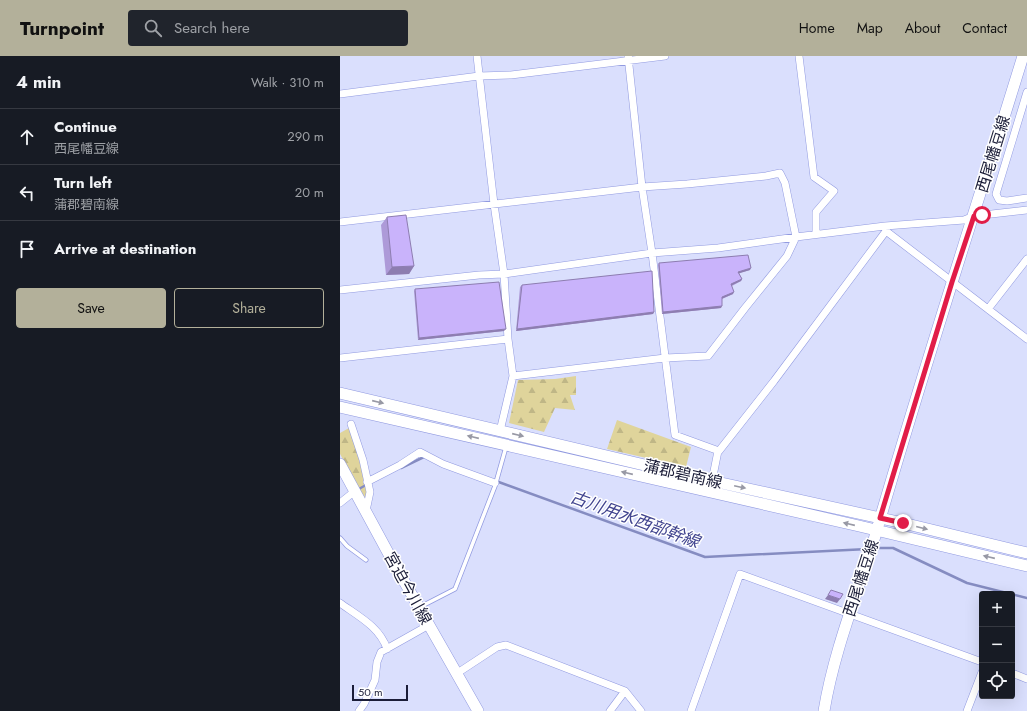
<!DOCTYPE html>
<html lang="en">
<head>
<meta charset="utf-8">
<style>
  body { margin:0; font-family:Jost,"Noto Sans JP",sans-serif; background:#20242c; color:#f1f3f6 }
  .controls { position:absolute; right:12px; bottom:12px; display:grid; overflow:hidden; border-radius:4px; box-shadow:0 4px 16px #0002 }
  .controls button { width:36px; height:36px; display:grid; place-items:center; padding:0; border:0; border-bottom:1px solid #363941; background:#171b24; color:#f1f3f6; font:20px sans-serif }
  .scale { position:absolute; left:12px; bottom:10px; width:56px; box-sizing:border-box; padding-left:4px; border:2px solid #1b1d38; border-top:0; font-size:11px; line-height:14px; white-space:nowrap; color:#1b1d38; -webkit-text-stroke:3px #fff; paint-order:stroke }
  .stop { position:absolute; width:12px; height:12px; margin:-9px; border:3px solid #e11d48; border-radius:50%; background:#fff }
  .stop.end { background:#e11d48; border-color:#fff; box-shadow:0 1px 4px #0008 }
  .list { margin:0; padding:0; list-style:none }
  h2 { display:flex; justify-content:space-between; align-items:center; height:52px; margin:0; padding:0 16px; font-size:17px }
  h2 small { font-size:13px; font-weight:400; color:#9ea1a6 }
  .list li { display:grid; grid-template-columns:26px 1fr auto; gap:12px; align-items:center; box-sizing:border-box; height:56px; padding:0 16px; border-top:1px solid #363941 }
  .list b { display:block; font-size:15px; white-space:nowrap }
  .list p { margin:0; font-size:13px; white-space:nowrap; color:#9ea1a6 }
  .list em { font-size:13px; font-style:normal; color:#9ea1a6 }
  .actions { display:flex; gap:8px; padding:12px 16px }
  .actions a { flex:1; padding:9px 0; border:1px solid #b3b09a; border-radius:4px; text-align:center; font-size:14px; color:#b3b09a }
  .actions .main { background:#b3b09a; color:#111 }
  .icon { flex:none; width:22px; height:22px; fill:none; stroke:currentColor; stroke-width:2; stroke-linecap:round; stroke-linejoin:round }
  .map { position:relative; flex:none; width:687px; height:655px; overflow:hidden }
  header { display:flex; align-items:center; gap:24px; box-sizing:border-box; height:56px; padding:0 20px; background:#b3b09a; color:#111 }
  header strong { font-size:19px }
  nav { display:flex; gap:22px; margin-inline-start:auto; font-size:14px }
  .search { width:280px; height:36px; background:#20242c; display:flex; align-items:center; gap:10px; box-sizing:border-box; padding:0 14px; border-radius:4px; color:#9ea1a6; font-size:15px }
  main { display:flex }
  aside { flex:1; background:#171b24 }
  .map>svg:first-child { display:block }
</style>
</head>
<body>
<header>
<strong>Turnpoint</strong>
<div class="search"><svg class="icon" aria-label="search" viewBox="0 0 24 24"><circle cx="10" cy="10" r="6"/><path d="M15 15l6 6"/></svg>Search here</div>
<nav><a>Home</a><a>Map</a><a>About</a><a>Contact</a></nav>
</header>
<main>
<aside>
<h2>4 min<small>Walk · 310 m</small></h2>
<ul class="list">
<li><svg class="icon" aria-label="ahead" viewBox="0 0 24 24"><path d="M12 20V5M6 11l6-6 6 6"/></svg><div><b>Continue</b><p>西尾幡豆線</p></div><em>290 m</em></li>
<li><svg class="icon" aria-label="left" viewBox="0 0 24 24"><path d="M17 20v-9H6M10 6l-5 5 5 5"/></svg><div><b>Turn left</b><p>蒲郡碧南線</p></div><em>20 m</em></li>
<li><svg class="icon" aria-label="arrive" viewBox="0 0 24 24"><path d="M6 21V4h12l-3 4 3 4H6"/></svg><div><b>Arrive at destination</b></div></li>
</ul>
<div class="actions"><a class="main">Save</a><a>Share</a></div>
</aside>
<div class="map">
<svg width="687" height="655" viewBox="0 0 687 655">
  <defs>
    <pattern id="forest-firs" width="22" height="20" patternUnits="userSpaceOnUse"><rect width="22" height="20" fill="#dfd49b"/><path d="M5 1l3.5 6h-7zM16 11l3.5 6h-7z" fill="#bfb686"/></pattern>
  </defs>
  <rect width="100%" height="100%" fill="#dadffd"/>
  <path fill="url(#forest-firs)" d="M236,320V339H230L235,354L215,352L204,376L169,367L178,324L215,323Z
    M277,364L351,391L346,411L267,393Z
    M9,372L19,397L28,440L25,442L0,398V377Z"/>
  <g fill="none" stroke-linecap="round" stroke-linejoin="round">
    <path stroke="#858cc1" stroke-width="2.5" d="M61,412L86,400
      M156,425L365,501L528,493
      M17,434L26,429
      M534,492H553L627,527L687,542"/>
    <defs>
      <path id="service" d="M0,482L7,490L26,504
        M80,551L115,533L155,430L166,391"/>
      <path id="minor" d="M137,0L154,148L164,218L168,283L173,320L160,375
        M288,0L302,131L312,197L335,379L379,395L434,325L546,175
        M459,0L474,121L494,135L476,156V178
        M687,36L656,138L659,144L667,145L687,142
        M0,38L139,20L171,19L325,0
        M0,166L302,131L347,128L426,120L440,117L445,127L456,181L447,200L405,252L368,300L325,302L173,320
        M545,172L546,175L687,283
        M0,234L139,219L164,218L312,197L378,192L456,181L545,170L624,164L634,160L687,154
        M648,253L687,203
        M0,302L168,283
        M11,368L23,404L30,436L26,455
        M372,425L378,395
        M27,426L60,409L80,396L103,408L155,427
        M0,447L15,435
        M0,547C18,560 40,571 47,593
        M672,617L687,623
        M116,618L157,591L166,589L285,635L301,655
        M19,655L24,648L35,624L37,606L41,596L89,569
        M270,655L285,635
        M351,655L400,518L642,606
        M627,655L642,616"/>
      <path id="secondary" d="M0,337L372,425L563,467L687,497
        M0,351L519,470L687,510
        M0,408L52,504L138,655
        M484,655C494,594 518,536 536,477C582,317 634,159 683,0"/>
    </defs>
    <use href="#service" stroke="#919ae0" stroke-width="5"/>
    <use href="#minor" stroke="#919ae0" stroke-width="8"/>
    <use href="#secondary" stroke="#919ae0" stroke-width="12"/>
    <use href="#service" stroke="#fff" stroke-width="3.5"/>
    <use href="#minor" stroke="#fff" stroke-width="7"/>
    <use href="#secondary" stroke="#fff" stroke-width="11"/>
  </g>
  <path fill="#ad9ad8" d="M47,161L74,210L69,218L46,219L41,169Z
    M319,207L410,214L399,217L402,223L401,225L392,230L393,238L382,243L381,252L322,258L318,209Z
    M182,229L314,256L313,258L176,275L180,231Z
    M75,233L164,275L78,284L74,235Z"/>
  <path fill="#8d7db0" d="M74,210L69,218L46,219L52,211Z
    M411,212L410,214L397,218L398,216Z
    M402,223L401,225L390,230L391,228Z
    M394,236L393,238L381,243L382,241Z
    M382,250L381,252L322,258L323,256Z
    M314,256L313,258L176,275L177,273Z
    M166,273L164,275L78,284L79,282Z
    M488,539L500,543L497,547L485,543Z"/>
  <path fill="#c9b3fb" stroke="#8d7db0" d="M66,159L74,210L52,211L47,161Z
    M408,199L411,212L398,216L402,223L391,228L394,236L382,241V250L323,256L319,207Z
    M312,215L314,256L177,273L182,229Z
    M159,226L166,273L79,282L75,233Z
    M491,534L503,538L500,543L488,539Z"/>
  <defs><path id="oneway-solid" d="M-6-.8H1V-3.2L6.5 0L1 3.2V.8H-6Z"/></defs>
  <g fill="#9899a5">
    <use href="#oneway-solid" transform="translate(38 346) rotate(13)"/>
    <use href="#oneway-solid" transform="translate(178 379) rotate(13)"/>
    <use href="#oneway-solid" transform="translate(133 381) rotate(-167)"/>
    <use href="#oneway-solid" transform="translate(287 417) rotate(-167)"/>
    <use href="#oneway-solid" transform="translate(400 431) rotate(12)"/>
    <use href="#oneway-solid" transform="translate(509 468) rotate(-167)"/>
    <use href="#oneway-solid" transform="translate(582 472) rotate(14)"/>
    <use href="#oneway-solid" transform="translate(649 501) rotate(-167)"/>
  </g>
  <g fill="none" stroke-linecap="round" stroke-linejoin="round">
    <path stroke="#e11d48" stroke-width="5" d="M563,467L540,462L612,226L634,160L642,159"/>
  </g>
  <g text-anchor="middle" dominant-baseline="central" stroke-width="3" stroke-linejoin="round" paint-order="stroke">
    <g font-size="16" fill="#1b1d38" stroke="#fff">
      <text transform="translate(653 98) rotate(-73)">西尾幡豆線</text>
      <text transform="translate(343 418) rotate(13)">蒲郡碧南線</text>
      <text transform="translate(521 522) rotate(-72)">西尾幡豆線</text>
      <text transform="translate(68 532) rotate(61)">宮迫今川線</text>
    </g>
    <g font-size="17" font-style="italic" fill="#41448f" stroke="#fff">
      <text transform="translate(295 463) rotate(20)">古川用水西部幹線</text>
    </g>
  </g>
</svg>
<div class="controls">
<button>+</button>
<button>−</button>
<button><svg class="icon" aria-label="locate" viewBox="0 0 24 24"><circle cx="12" cy="12" r="6"/><path d="M12 2v4M12 18v4M2 12h4M18 12h4"/></svg></button>
</div>
<div class="scale">50 m</div>
<div class="stop" style="left:642px;top:159px"></div>
<div class="stop end" style="left:563px;top:467px"></div>
</div>
</main>
</body>
</html>
